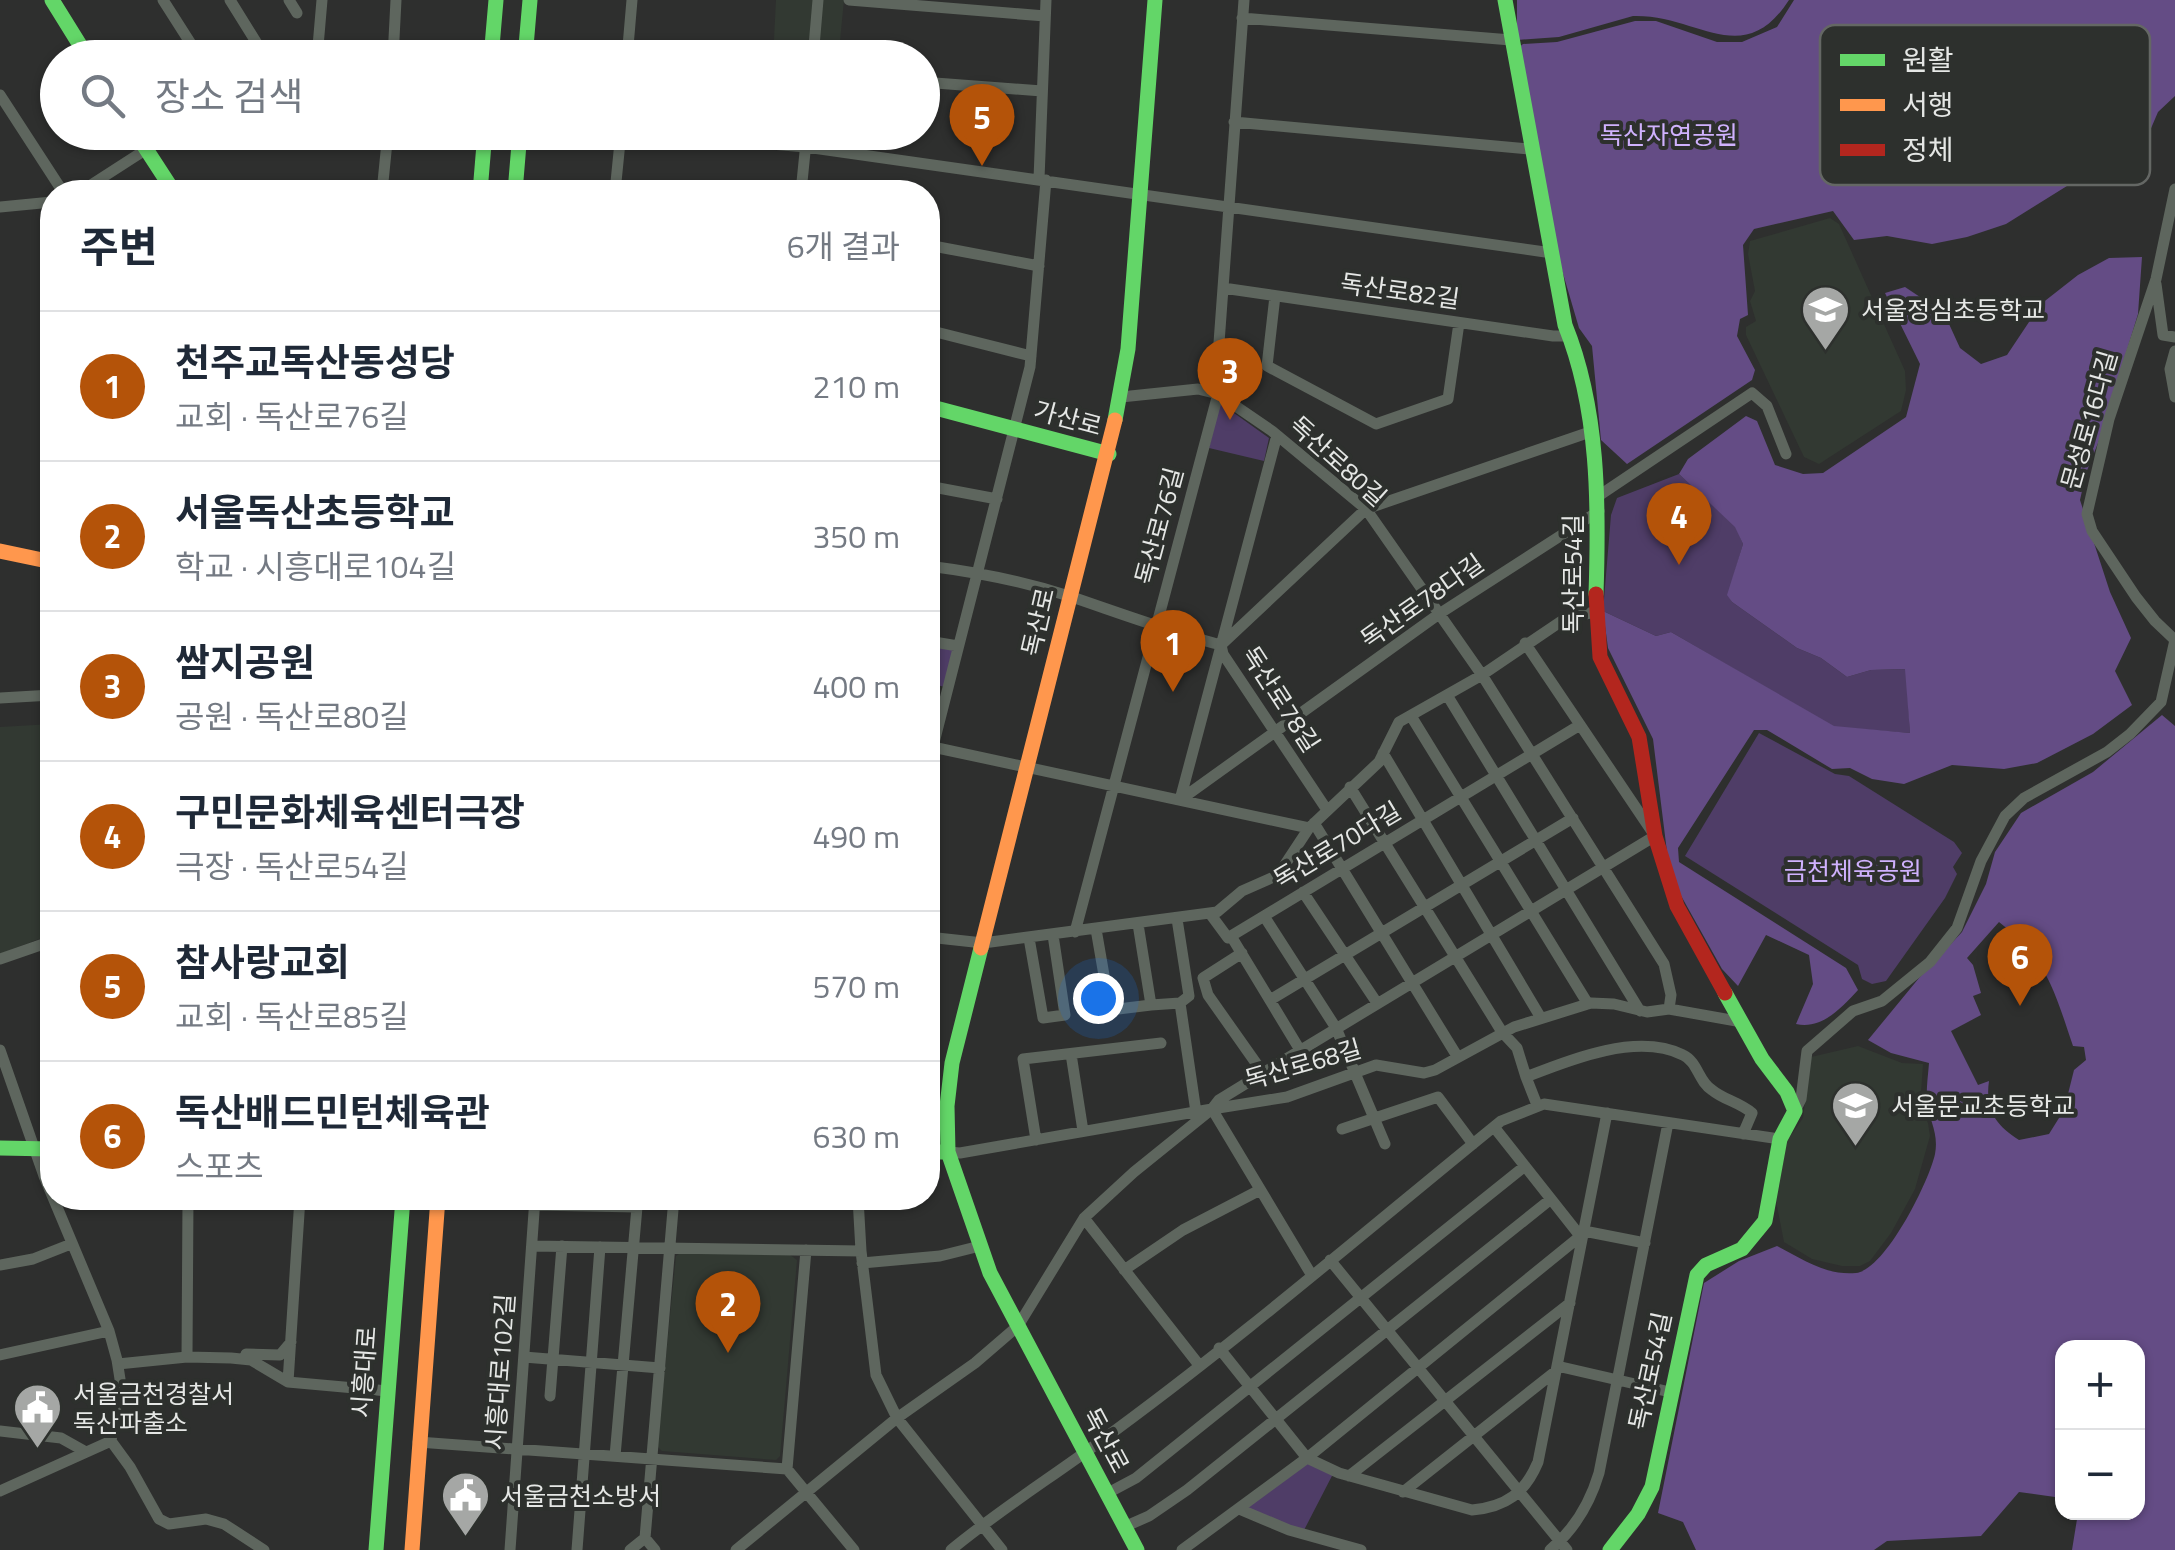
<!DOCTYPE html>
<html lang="ko">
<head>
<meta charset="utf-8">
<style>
  body { margin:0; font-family:"Titillium Web","Noto Sans KR",sans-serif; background:#f2f2f3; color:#1f2937 }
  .controls { position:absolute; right:30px; bottom:30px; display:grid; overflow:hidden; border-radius:20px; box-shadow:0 2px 8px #0004 }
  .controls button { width:90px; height:90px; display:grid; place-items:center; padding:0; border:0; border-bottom:2px solid #e0e1e3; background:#fff; color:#1f2937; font:50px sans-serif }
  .you { position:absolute; left:1098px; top:998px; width:35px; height:35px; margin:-25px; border:8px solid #fff; border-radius:50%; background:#1a73e8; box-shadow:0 0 0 15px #1a73e833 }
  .badge { display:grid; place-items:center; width:65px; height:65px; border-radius:50%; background:#b45309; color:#fff; font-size:32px; font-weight:700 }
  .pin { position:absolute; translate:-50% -82px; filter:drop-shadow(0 2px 5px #0008) }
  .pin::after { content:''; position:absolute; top:52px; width:35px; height:30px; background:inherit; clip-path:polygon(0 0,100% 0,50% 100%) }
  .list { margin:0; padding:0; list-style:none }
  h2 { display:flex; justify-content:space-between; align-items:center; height:130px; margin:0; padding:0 40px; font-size:42px }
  h2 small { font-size:32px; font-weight:400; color:#747a83 }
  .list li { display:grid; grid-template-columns:65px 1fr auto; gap:30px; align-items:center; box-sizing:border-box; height:150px; padding:0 40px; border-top:2px solid #e0e1e3 }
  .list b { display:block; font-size:38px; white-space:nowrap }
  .list p { margin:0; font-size:32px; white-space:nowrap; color:#747a83 }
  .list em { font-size:32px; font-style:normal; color:#747a83 }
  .icon { flex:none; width:55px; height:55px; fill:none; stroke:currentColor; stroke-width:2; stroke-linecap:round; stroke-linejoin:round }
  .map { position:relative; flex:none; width:2175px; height:1550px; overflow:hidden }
  .search { position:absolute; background:#fff; box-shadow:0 2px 8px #0004; left:40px; top:40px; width:900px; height:110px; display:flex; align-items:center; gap:25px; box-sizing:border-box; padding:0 35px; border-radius:55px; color:#747a83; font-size:38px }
  .panel { position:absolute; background:#fff; box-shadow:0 2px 8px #0004; left:40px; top:180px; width:900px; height:1030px; border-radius:40px }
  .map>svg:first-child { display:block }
</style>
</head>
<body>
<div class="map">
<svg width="2175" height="1550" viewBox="0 0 2175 1550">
  <rect width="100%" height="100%" fill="#2e2f2e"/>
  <path fill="#323932" d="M776,0H844L840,41L867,44L865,57L773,58Z
    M1830,218L1839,224L1905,371L1906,390L1901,411L1819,464L1804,457L1746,335V327L1756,321L1750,301L1755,291L1748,254L1750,241Z
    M52,724V934L0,954V727Z
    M1858,1046L1902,1063L1923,1064L1920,1107L1928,1123L1930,1136L1915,1189L1891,1233L1870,1261L1860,1266H1842L1812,1259L1784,1242L1776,1201L1787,1141L1803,1118L1811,1057Z
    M683,1251L789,1254L797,1260L780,1456L776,1460L662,1451L657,1446L676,1256Z"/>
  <path fill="#4f3d67" d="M1220,403L1269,438L1264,461L1209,448Z
    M1679,474L1736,527L1743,544L1728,595L1732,602L1797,648L1821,658L1847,677L1871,670L1906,669L1910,733L1834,727L1671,632L1656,636L1603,611L1611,515L1617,498Z
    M928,645L953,649L945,687L928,683Z
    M1759,733L1835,774L1849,776L1954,842L1962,853L1953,867L1957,874L1945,898L1886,981L1872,984L1862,979L1858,965L1685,856Z
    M1307,1458L1334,1472L1302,1534L1243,1506Z"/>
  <path fill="#644c85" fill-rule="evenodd" d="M1517,0H1789C1743,71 1698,14 1633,16L1559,37L1517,40Z
    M1794,0H2175V96L2158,112L2137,161L2120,153L2006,224L1967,237L1932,244L1887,236L1854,240L1833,211L1754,229L1743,245L1748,315L1740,319L1737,336L1755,370L1752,380L1627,464L1601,440L1592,346L1579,328L1557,253L1542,188L1518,48L1523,44L1557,42L1635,21H1656L1717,42H1742L1777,27Z
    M2142,257L2138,314L2100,438L2086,473L2080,500L2110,592L2131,638L2115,671L2132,705L2093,734L2037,763L2004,769L1952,765L1904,784L1872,779L1850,768L1832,769L1767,730H1754L1678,848L1679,862L1846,968L1858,990C1842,1007 1822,1030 1796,1024L1813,984L1809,955L1766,935L1738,986L1722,969L1670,876L1653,739L1608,648L1603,611L1656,636L1671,632L1834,726L1910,733L1905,669L1871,670L1847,677L1821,658L1797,648L1732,602L1727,595L1743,544L1735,527L1679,474L1688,459L1746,416L1757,421L1775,465L1803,474L1823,473L1906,417L1920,364L1885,293L1905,287L1944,313L1960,348L1981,364L2007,355L2041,304L2078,275L2109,258Z
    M2162,715L2175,726V1550H2072L2078,1513L2138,1512V1348H2062V1498L2019,1492L1981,1536L1887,1541L1874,1550H1696L1683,1522L1658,1513L1704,1283L1739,1261L1777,1246C1802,1259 1827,1276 1856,1273C1885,1270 1929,1182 1935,1154C1939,1133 1929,1120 1927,1102C1926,1089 1928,1076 1929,1063L1891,1053L1868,1040L1919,978L1962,932L1986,884L1995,852L2021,813L2093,772ZM1999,922C2047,959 2054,990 2073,1046L2084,1047L2086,1060L2074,1070L2064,1110L2049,1134L2019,1140C1995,1125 1985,1109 1989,1081L1978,1085L1951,1031L1981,1015L1973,996L1981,993L1973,965L1967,958Z"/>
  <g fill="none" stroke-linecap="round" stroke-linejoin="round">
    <path stroke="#5e665e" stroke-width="11" d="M163,0L200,58
      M230,0L266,58
      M289,0L297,13
      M849,0L1045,16
      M1242,18L1511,40
      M627,54L655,58
      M317,58L322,0
      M393,58L396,0
      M627,58L632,0
      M813,58L818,0
      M922,82L1042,91
      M0,95L63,192
      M1234,122L1529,149
      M634,132L806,147L1552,253
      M1039,179L1046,0
      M2175,189L2156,279L2109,419L2087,514L2092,531L2136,597L2155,621L2175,640
      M80,192L173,132
      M382,192L388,132
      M615,192L621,132
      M801,192L807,132
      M0,207L52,202
      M928,245L1039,266
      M2156,284L2163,335L2175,337
      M1223,288L1553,336H1570
      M1275,296L1267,366L1376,424L1448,399L1459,323
      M928,330L1031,356
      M2175,351L2170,369L2175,397
      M1121,397L1198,389L1218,394L1272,431L1366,509L1482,675L1664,964L1671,995L1669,1009
      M928,486L997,499
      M1597,497L1752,393L1767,406L1786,454
      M928,566C976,572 1026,582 1072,597C1122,614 1170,632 1221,645L1223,654L1327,810
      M928,641L958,646
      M1221,645L1366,509L1590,432
      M1447,695L1640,1011
      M0,698L52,695
      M1411,716L1588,1004
      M928,746L1309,828
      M1383,753L1541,1018
      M928,766L1030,367L1046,180
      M1350,787L1502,1032L1517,1048L1526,1077C1569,1060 1637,1032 1683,1055C1698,1062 1698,1081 1712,1090C1724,1100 1739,1102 1752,1113L1743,1134
      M1180,800L1439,614L1599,511
      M1180,800L1277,435
      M1314,823L1457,1056
      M1303,892L1377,1003
      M1211,915L1228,938L1231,936
      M1264,916L1336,1028L1385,1144
      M1177,919L1189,996L1180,1003L1196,1112
      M1138,924L1151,1005L1180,1003
      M1096,929L1110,1010L1151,1005
      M1075,932L1218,394L1216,384L1244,0
      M1231,936L1580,725
      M1231,936L1300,1050
      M928,937L983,943L1217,912L1242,891L1278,875L1309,828L1379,762L1399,722L1482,675L1566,618L1595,612
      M1029,938L1043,1018L1065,1015L1053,935
      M1242,953L1203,978L1208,995L1263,1073
      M0,959L52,941
      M1270,1000L1573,818
      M0,1050L44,1176L109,1331L117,1360L120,1379L111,1441
      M1071,1054L1083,1131
      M1526,1077L1537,1105
      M1212,1109L1311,1274
      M1795,1111L1801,1099L1807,1051L1853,1011L1882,1001L1930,962L1957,928L1981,861L2005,816L2024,798L2107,752L2130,734L2161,702L2175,640
      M1494,1127L1577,1232L1583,1234
      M1342,1129L1438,1097L1473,1144
      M1036,1140L1023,1059L1161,1043
      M948,1152L960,1153L1212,1109L1219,1100L1263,1073L1655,836L1525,643
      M858,1198L861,1251L876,1375L897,1418L1002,1550
      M535,1205L637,1207L615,1456
      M1084,1218L1199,1365
      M1583,1234L1589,1232L1645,1243
      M532,1246L861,1251
      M1330,1260L1567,1550
      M862,1263L940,1256L980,1246
      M0,1265L33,1259L71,1244
      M1124,1270L1183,1230L1260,1190
      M1219,1348L1307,1458L1339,1473L1472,1510C1506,1507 1525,1493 1538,1462L1607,1113
      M246,1354L280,1355L291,1342
      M0,1355L109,1331
      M187,1357L188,1198
      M524,1357L660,1368
      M118,1364L187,1357L231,1358L251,1360L288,1382L388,1391
      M1557,1366L1670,1392
      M288,1382L300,1198
      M550,1396L562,1246
      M0,1431L61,1438L86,1452
      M111,1441L130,1467L159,1519L169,1524L206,1519L224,1524L264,1550
      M418,1442L787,1469L854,1550
      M787,1469L806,1250
      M1349,1476L1570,1303
      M0,1491L111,1441
      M1403,1492L1556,1371
      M1106,1494L1136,1478L1525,1166
      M1239,1509L1289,1530L1361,1550
      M1124,1527L1149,1516L1187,1490L1551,1199
      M645,1538L655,1550
      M510,1550L535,1198
      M577,1550L600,1247
      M630,1550L645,1538L674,1198
      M736,1550L897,1418L975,1363L1018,1326L1084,1218L1134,1172L1212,1109L1287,1097L1376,1065L1424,1073L1435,1070L1514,1027L1591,1003L1614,1004L1647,1012L1669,1009L1742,1022
      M951,1550C998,1511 1049,1479 1098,1443C1237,1342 1368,1229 1501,1121L1544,1104L1780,1139
      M1182,1550L1307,1458L1583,1234
      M1550,1550C1575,1529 1590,1503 1599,1473L1668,1123"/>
    <path stroke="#63d668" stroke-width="15" d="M52,0L88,58
      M1505,0L1565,325C1599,409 1599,505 1596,594
      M491,58L496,0
      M525,58L530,0
      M135,132L174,192
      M480,192L485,132
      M515,192L520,132
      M928,406L1109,454
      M1115,420L1128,349L1155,0
      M981,948L952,1063L947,1106L948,1152L990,1273L1137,1550
      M0,1148L52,1149
      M928,1152H948
      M376,1550L403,1198
      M1610,1550L1638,1514L1652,1487L1697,1275L1706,1265L1742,1249L1765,1221L1780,1139L1795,1111L1787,1092L1762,1059L1725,993"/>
    <path stroke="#ff974d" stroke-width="15" d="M0,551L52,562
      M981,948L1115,420
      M412,1550L438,1198"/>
    <path stroke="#b3261e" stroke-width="15" d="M1596,594L1600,657L1639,737L1655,836L1677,906L1725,993"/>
  </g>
  <defs>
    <symbol id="school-pin" viewBox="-11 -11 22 30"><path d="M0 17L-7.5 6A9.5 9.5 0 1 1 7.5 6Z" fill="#a5a7a5" stroke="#2d302d"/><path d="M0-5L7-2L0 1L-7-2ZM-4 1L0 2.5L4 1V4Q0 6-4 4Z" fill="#fff"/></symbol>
    <symbol id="civic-pin" viewBox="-11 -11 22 30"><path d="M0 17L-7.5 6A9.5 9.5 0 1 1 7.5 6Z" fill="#a5a7a5" stroke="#2d302d"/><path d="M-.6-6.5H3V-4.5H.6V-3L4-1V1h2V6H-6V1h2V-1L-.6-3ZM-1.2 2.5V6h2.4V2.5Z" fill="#fff"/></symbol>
  </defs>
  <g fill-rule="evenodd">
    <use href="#school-pin" x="1798" y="282" width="55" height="75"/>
    <use href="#school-pin" x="1828" y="1078" width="55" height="75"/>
    <use href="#civic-pin" x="10" y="1380" width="55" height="75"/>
    <use href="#civic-pin" x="438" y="1468" width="55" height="75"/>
  </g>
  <g text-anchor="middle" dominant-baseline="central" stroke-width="8" stroke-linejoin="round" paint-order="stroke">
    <g font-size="25" fill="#cfb1fd" stroke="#2d302d">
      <text x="1669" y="135">독산자연공원</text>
      <text x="1853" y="871">금천체육공원</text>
    </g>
    <g font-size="25" fill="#e5e7e5" stroke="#2d302d">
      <text transform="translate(1400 291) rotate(8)">독산로82길</text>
      <text transform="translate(1068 418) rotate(15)">가산로</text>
      <text transform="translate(2089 420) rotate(-74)">문성로16다길</text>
      <text transform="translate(1338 461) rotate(42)">독산로80길</text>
      <text transform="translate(1159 526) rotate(-75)">독산로76길</text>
      <text transform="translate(1573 574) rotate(-90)">독산로54길</text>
      <text transform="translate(1422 601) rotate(-35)">독산로78다길</text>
      <text transform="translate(1038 622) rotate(-77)">독산로</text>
      <text transform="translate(1281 699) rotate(57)">독산로78길</text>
      <text transform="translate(1337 845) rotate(-31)">독산로70다길</text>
      <text transform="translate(1303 1064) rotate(-16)">독산로68길</text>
      <text transform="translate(1650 1371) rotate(-78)">독산로54길</text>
      <text transform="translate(364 1372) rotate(-86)">시흥대로</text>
      <text transform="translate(500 1372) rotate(-86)">시흥대로102길</text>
      <text transform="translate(1106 1440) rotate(62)">독산로</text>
    </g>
    <g font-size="25" fill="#e5e7e5" stroke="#2d302d" text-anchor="start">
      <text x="1861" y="310">서울정심초등학교</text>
      <text x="1891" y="1106">서울문교초등학교</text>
      <text x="73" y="1394">서울금천경찰서<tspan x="73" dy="29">독산파출소</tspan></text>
      <text x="500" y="1496">서울금천소방서</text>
    </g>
  </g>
  <rect x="1820" y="25" width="330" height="160" rx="15" fill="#2d302d" stroke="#646764" stroke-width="2.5"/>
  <rect x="1840" y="54" width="45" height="12" fill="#63d668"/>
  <rect x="1840" y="99" width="45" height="12" fill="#ff974d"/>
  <rect x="1840" y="144" width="45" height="12" fill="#b3261e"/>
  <g font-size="28" fill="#e5e7e5">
    <text x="1902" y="70">원활</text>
    <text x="1902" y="115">서행</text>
    <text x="1902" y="160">정체</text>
  </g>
</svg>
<div class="controls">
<button>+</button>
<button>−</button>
</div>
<div class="you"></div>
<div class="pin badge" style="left:1173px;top:692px">1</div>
<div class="pin badge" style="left:728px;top:1353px">2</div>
<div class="pin badge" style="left:1230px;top:420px">3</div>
<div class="pin badge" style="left:1679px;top:565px">4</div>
<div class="pin badge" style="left:982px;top:166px">5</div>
<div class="pin badge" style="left:2020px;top:1006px">6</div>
<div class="search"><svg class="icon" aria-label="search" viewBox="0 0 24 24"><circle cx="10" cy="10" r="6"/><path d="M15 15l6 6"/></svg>장소 검색</div>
<section class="panel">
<h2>주변<small>6개 결과</small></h2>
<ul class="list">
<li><span class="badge">1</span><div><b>천주교독산동성당</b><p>교회 · 독산로76길</p></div><em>210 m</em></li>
<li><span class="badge">2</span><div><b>서울독산초등학교</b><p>학교 · 시흥대로104길</p></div><em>350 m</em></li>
<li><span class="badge">3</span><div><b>쌈지공원</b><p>공원 · 독산로80길</p></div><em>400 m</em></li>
<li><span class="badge">4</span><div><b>구민문화체육센터극장</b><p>극장 · 독산로54길</p></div><em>490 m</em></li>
<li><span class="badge">5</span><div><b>참사랑교회</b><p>교회 · 독산로85길</p></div><em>570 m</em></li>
<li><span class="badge">6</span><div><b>독산배드민턴체육관</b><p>스포츠</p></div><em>630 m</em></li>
</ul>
</section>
</div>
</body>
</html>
